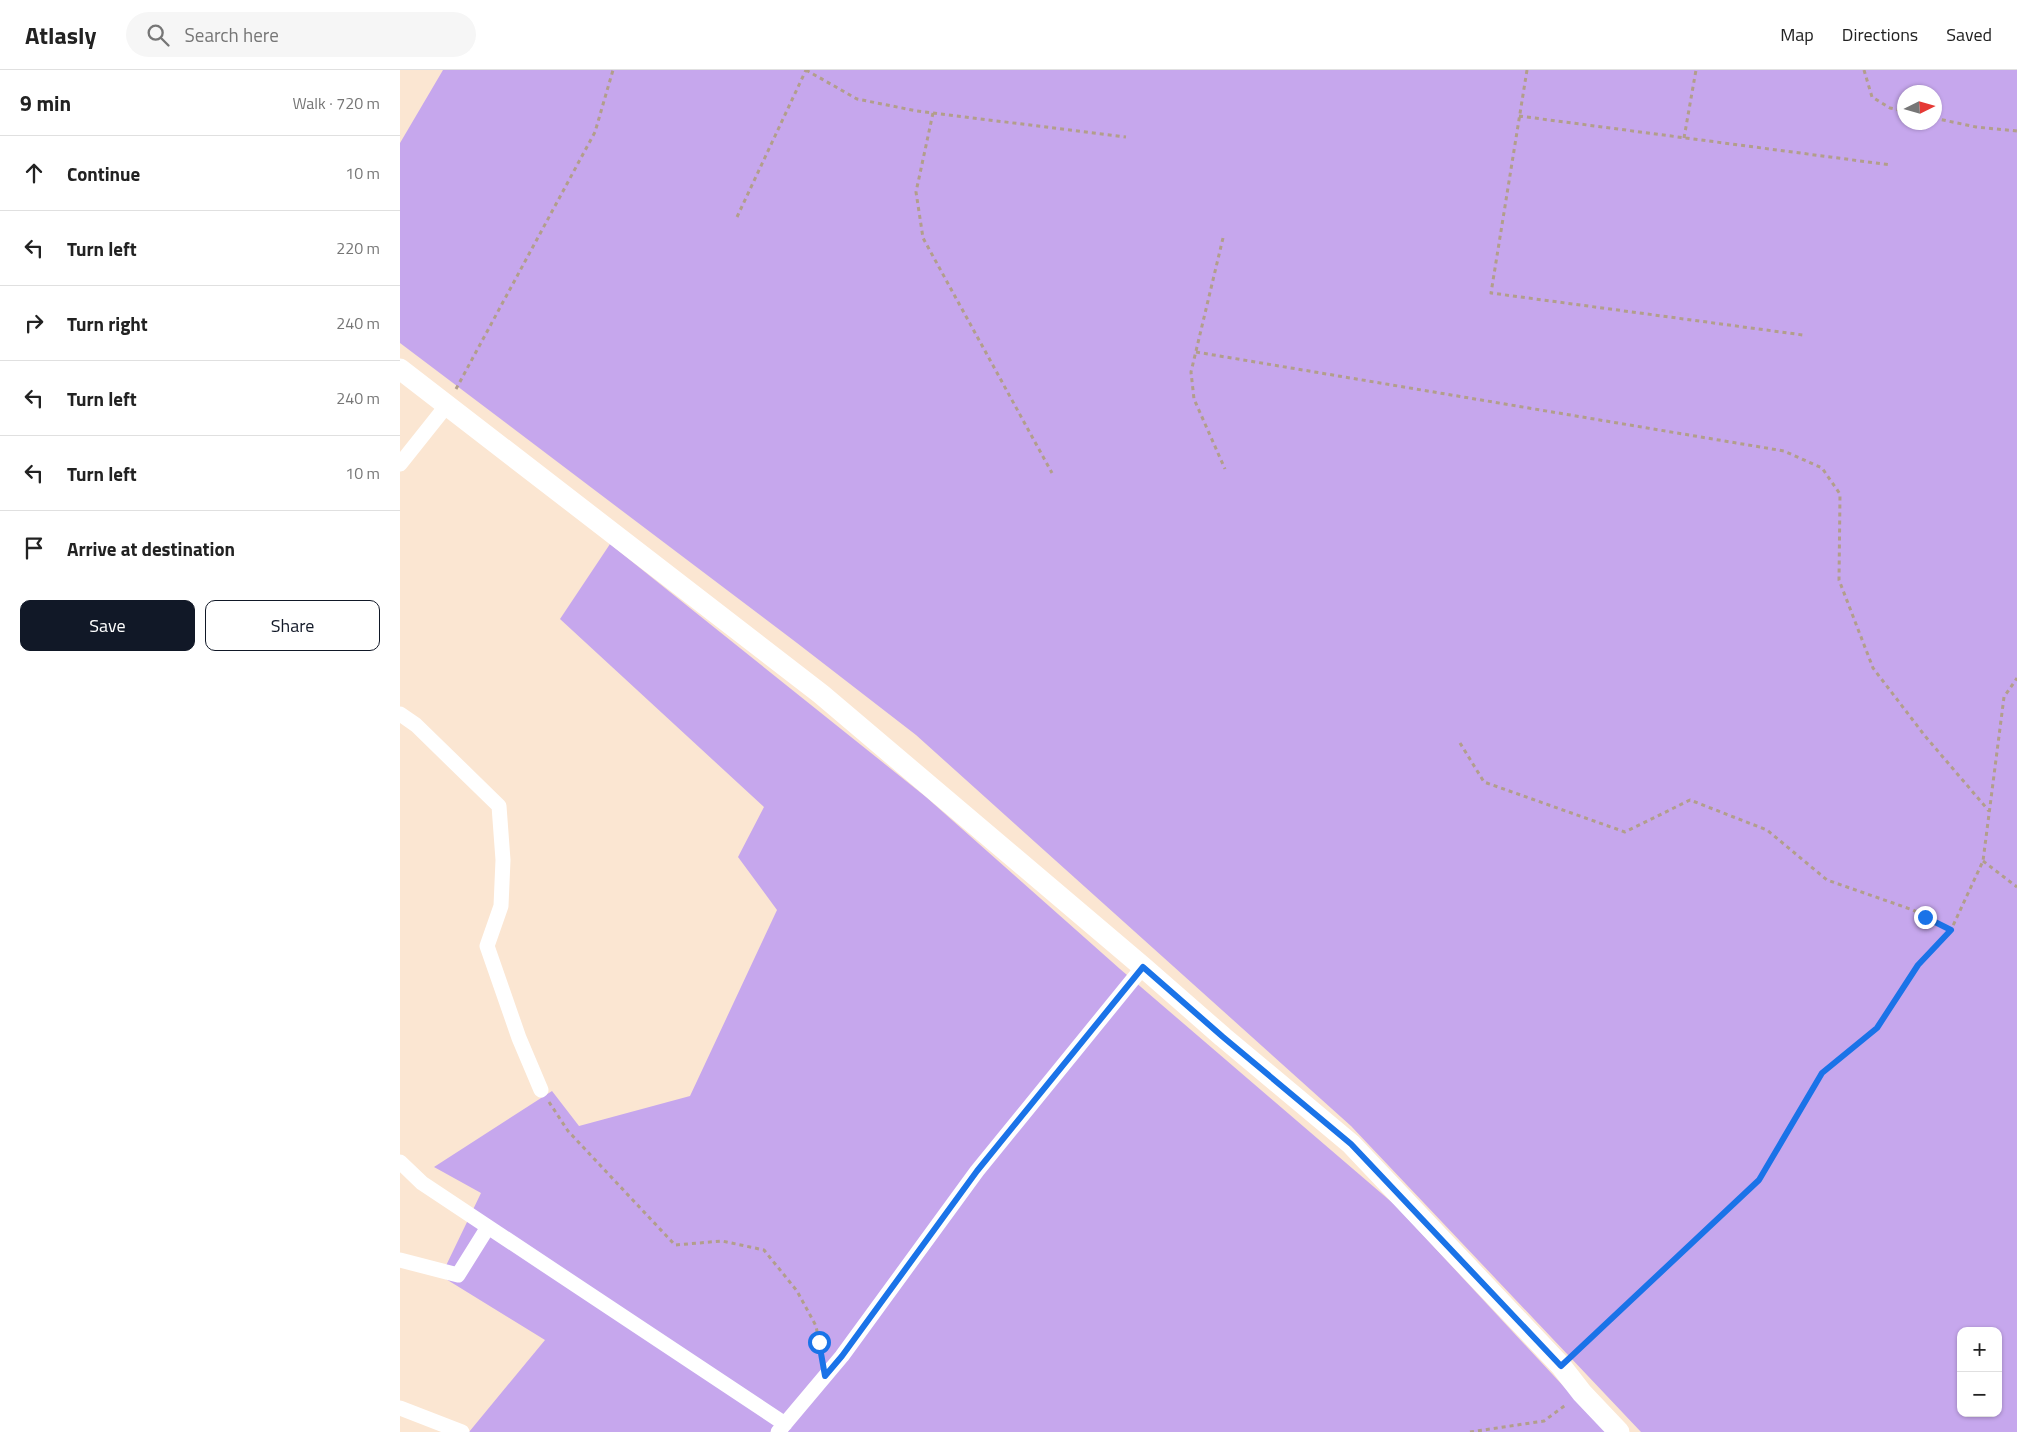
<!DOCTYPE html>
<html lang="en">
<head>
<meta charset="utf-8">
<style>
  body { margin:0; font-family:"Titillium Web",sans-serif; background:#f6f6f6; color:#222 }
  .controls { position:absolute; right:15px; bottom:15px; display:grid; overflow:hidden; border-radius:10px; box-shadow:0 1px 4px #0004 }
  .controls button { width:45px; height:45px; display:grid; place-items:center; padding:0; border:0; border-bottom:1px solid #e0e0e0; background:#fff; color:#222; font:25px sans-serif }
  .compass { position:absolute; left:1497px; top:15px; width:45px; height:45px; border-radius:50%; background:#fff; box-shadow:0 1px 4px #0004; rotate:85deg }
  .stop { position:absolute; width:15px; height:15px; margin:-11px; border:4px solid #1a73e8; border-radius:50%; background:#fff }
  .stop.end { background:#1a73e8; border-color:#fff; box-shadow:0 1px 5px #0008 }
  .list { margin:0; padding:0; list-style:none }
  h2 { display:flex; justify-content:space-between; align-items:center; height:65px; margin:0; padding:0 20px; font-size:21px }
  h2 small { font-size:16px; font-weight:400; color:#767676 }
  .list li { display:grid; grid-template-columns:32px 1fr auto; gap:15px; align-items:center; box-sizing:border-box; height:75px; padding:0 20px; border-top:1px solid #e0e0e0 }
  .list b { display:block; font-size:19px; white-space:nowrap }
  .list em { font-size:16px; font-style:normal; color:#767676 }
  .actions { display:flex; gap:10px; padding:15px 20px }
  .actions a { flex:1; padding:11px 0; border:1px solid #111827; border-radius:10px; text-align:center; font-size:18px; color:#111827 }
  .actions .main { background:#111827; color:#fff }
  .icon { flex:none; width:28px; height:28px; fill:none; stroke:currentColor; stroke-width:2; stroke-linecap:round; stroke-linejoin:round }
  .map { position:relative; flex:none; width:1617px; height:1362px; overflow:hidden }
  header { display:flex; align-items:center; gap:30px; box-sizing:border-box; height:70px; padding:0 25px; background:#fff; border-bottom:1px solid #e0e0e0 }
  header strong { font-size:24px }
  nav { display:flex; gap:28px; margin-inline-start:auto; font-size:18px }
  .search { width:350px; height:45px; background:#f6f6f6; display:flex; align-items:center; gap:12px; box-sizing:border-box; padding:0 18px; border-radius:28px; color:#767676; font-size:19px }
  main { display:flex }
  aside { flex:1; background:#fff }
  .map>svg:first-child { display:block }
</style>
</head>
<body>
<header>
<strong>Atlasly</strong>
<div class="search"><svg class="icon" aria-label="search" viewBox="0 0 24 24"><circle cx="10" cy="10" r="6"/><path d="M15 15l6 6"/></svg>Search here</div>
<nav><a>Map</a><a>Directions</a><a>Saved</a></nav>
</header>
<main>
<aside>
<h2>9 min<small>Walk · 720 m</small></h2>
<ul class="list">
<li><svg class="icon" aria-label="ahead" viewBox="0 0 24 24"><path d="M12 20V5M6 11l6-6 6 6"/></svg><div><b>Continue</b></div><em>10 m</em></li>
<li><svg class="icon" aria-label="left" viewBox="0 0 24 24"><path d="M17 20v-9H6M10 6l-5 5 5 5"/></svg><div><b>Turn left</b></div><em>220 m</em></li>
<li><svg class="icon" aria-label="right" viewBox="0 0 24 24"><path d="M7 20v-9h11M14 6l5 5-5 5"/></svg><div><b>Turn right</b></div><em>240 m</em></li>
<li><svg class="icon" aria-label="left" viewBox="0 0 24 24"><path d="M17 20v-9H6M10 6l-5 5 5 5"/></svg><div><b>Turn left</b></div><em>240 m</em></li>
<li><svg class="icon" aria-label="left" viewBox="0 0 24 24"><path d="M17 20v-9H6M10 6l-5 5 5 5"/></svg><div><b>Turn left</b></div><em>10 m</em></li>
<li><svg class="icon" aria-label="arrive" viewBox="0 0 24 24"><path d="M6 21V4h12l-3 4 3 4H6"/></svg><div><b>Arrive at destination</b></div></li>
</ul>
<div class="actions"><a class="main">Save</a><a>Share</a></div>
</aside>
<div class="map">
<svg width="1617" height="1362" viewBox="0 0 1617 1362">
  <rect width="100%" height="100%" fill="#fbe6d2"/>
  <path fill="#c6a7ed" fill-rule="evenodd" d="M43,0H1617V1362H1241L951,1056L516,665L397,573L0,273V73ZM1504,22H1534V52H1504ZM1561,1261H1598V1343H1561Z
    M210,474L526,727L720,899L995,1135L1206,1362H69L145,1270L41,1206L81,1123L34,1097L152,1021L179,1056L290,1026L377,840L338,787L364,737L160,549Z"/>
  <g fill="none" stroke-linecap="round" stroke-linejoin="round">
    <path stroke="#b29e8b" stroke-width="3" stroke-dasharray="4 4" stroke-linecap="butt" d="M406,0L457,29L517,41L726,67
      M1127,0L1091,223L1403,265
      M1464,0L1472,27L1490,38L1504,41
      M533,43L516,122L523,168L652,403
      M1119,46L1491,95
      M1534,48L1576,57L1617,61
      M1284,68L1296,0
      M337,147L406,0
      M823,168L791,302L794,329L825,399
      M796,282L1384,381L1422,398L1440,424L1439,510L1473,598L1525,666L1589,741
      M56,319L195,62L213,0
      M1060,673L1084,712L1225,762L1290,730L1367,760L1427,810L1513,840L1551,860L1583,791L1604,627L1617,608
      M1583,791L1617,817
      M149,1032L168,1061L275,1175L322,1171L364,1180L397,1221L416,1256L422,1288
      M1173,1285L1359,1110L1422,1003L1477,959L1518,895L1551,860
      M1070,1362L1144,1351L1167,1334"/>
    <path stroke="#fff" stroke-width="15" d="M0,394L47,335
      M0,644L16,655L99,736L103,790L101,836L87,876L119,968L141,1020
      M0,1092L22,1113L385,1354
      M0,1190L58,1205L88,1157
      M0,1338L62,1362
      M378,1362L442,1286L577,1101L743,897"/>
    <path stroke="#fff" stroke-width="21" d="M0,299L421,624L743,897L823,967L951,1074L1161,1296L1182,1323L1219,1362"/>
  </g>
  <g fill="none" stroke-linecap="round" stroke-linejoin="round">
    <path stroke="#1a73e8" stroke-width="6" d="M419,1272L425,1306L442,1286L577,1101L743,897L823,967L951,1074L1161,1296L1359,1110L1422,1003L1477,958L1518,895L1551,860L1525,847"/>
  </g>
</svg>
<div class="controls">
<button>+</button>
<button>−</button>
</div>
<svg class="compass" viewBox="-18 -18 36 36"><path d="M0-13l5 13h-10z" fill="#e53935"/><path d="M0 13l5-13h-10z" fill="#767676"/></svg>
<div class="stop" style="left:419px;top:1272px"></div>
<div class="stop end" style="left:1525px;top:847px"></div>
</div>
</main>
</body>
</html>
